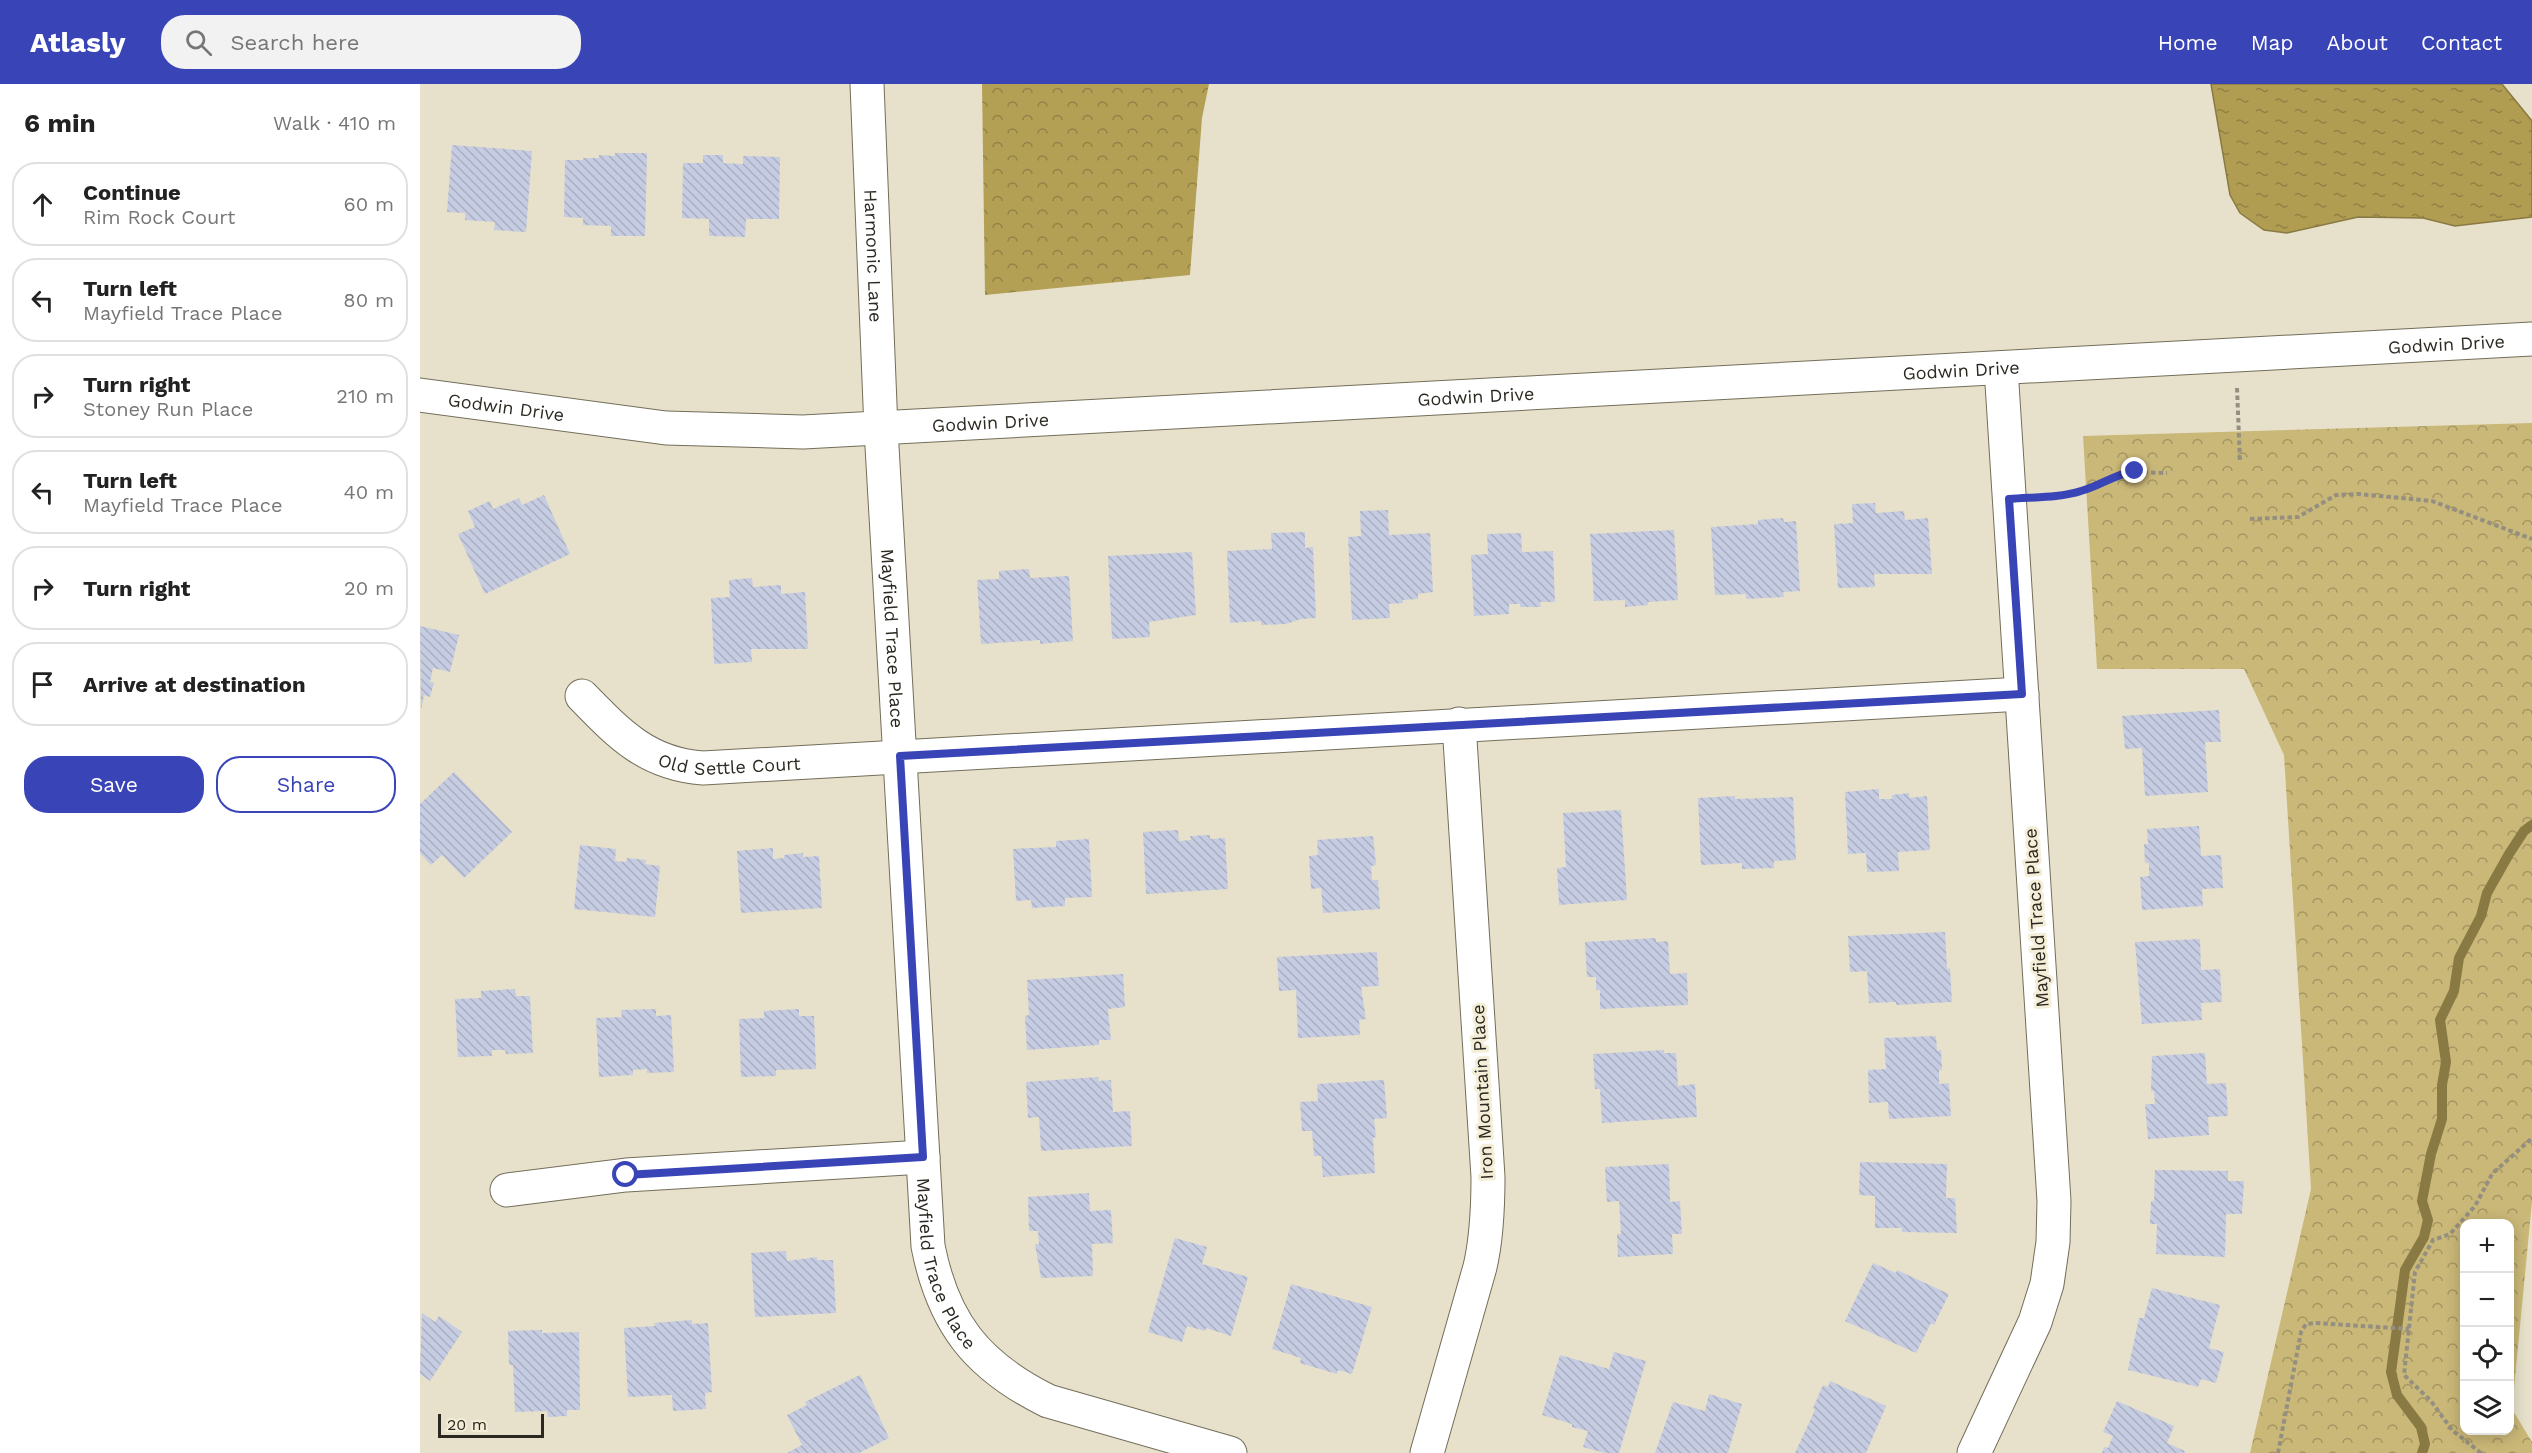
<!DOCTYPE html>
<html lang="en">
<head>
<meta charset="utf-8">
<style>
  body { margin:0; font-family:"Work Sans",sans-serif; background:#f2f2f2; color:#222 }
  .controls { position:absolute; right:18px; bottom:18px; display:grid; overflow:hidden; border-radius:12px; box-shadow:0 3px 15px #0003 }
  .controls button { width:54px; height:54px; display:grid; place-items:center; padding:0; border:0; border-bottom:2px solid #e0e0e0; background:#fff; color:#222; font:30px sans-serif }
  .scale { position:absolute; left:18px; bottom:15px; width:106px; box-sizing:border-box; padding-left:6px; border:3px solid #2b2820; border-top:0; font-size:16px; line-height:21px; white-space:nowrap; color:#2b2820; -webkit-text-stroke:4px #f4eed8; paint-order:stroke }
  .stop { position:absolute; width:18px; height:18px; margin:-14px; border:4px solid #3944b7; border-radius:50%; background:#fff }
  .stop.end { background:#3944b7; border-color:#fff; box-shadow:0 2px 6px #0008 }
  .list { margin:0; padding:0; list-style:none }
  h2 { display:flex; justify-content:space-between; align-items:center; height:78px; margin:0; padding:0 24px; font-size:26px }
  h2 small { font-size:20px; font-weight:400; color:#767676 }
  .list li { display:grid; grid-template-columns:39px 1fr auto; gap:18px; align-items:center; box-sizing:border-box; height:84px; margin:0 12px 12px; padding:0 12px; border:2px solid #e0e0e0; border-radius:24px }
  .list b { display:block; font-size:22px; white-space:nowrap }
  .list p { margin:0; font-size:20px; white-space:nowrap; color:#767676 }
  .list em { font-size:20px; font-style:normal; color:#767676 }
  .actions { display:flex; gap:12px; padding:18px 24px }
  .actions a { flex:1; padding:14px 0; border:2px solid #3944b7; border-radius:24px; text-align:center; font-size:21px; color:#3944b7 }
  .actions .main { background:#3944b7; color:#fff }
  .icon { flex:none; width:33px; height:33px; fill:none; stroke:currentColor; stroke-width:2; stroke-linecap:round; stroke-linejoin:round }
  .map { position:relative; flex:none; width:2112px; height:1369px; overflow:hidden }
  header { display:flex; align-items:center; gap:36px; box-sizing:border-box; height:84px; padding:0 30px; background:#3944b7; color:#fff }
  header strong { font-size:28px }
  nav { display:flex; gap:33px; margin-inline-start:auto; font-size:21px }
  .search { width:420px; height:54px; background:#f2f2f2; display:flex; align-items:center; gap:15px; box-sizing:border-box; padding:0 21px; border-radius:24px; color:#767676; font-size:22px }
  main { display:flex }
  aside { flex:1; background:#fff }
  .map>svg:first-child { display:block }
</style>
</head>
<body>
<header>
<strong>Atlasly</strong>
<div class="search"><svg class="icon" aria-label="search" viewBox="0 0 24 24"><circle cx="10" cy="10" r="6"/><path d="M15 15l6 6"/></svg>Search here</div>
<nav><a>Home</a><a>Map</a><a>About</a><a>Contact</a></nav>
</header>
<main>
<aside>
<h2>6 min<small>Walk · 410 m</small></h2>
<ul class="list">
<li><svg class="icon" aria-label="ahead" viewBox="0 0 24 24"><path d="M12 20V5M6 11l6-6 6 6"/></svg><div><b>Continue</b><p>Rim Rock Court</p></div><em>60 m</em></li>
<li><svg class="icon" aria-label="left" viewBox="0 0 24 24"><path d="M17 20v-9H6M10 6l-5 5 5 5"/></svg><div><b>Turn left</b><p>Mayfield Trace Place</p></div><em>80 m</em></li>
<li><svg class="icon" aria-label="right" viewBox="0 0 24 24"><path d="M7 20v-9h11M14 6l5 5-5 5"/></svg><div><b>Turn right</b><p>Stoney Run Place</p></div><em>210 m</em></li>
<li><svg class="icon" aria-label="left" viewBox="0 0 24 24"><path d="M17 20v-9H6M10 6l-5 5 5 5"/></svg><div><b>Turn left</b><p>Mayfield Trace Place</p></div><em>40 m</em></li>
<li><svg class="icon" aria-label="right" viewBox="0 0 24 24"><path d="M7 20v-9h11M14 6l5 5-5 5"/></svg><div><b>Turn right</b></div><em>20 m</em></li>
<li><svg class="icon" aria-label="arrive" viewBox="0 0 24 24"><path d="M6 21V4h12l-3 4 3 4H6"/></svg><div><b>Arrive at destination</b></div></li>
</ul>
<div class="actions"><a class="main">Save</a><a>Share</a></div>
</aside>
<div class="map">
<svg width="2112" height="1369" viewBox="0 0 2112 1369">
  <defs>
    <pattern id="forest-crowns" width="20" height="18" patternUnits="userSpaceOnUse" patternTransform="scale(1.5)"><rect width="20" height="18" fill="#b3a055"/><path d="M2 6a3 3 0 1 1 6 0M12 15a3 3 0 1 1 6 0" fill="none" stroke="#928246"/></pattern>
    <pattern id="park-crowns" width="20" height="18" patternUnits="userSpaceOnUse" patternTransform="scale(1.5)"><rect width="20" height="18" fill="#cab878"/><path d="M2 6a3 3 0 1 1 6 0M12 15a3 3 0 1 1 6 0" fill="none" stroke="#a49662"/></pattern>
    <pattern id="water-ripples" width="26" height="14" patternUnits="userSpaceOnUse" patternTransform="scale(1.5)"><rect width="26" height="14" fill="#b19d52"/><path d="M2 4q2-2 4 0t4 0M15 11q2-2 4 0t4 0" fill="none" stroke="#908044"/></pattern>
    <pattern id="building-back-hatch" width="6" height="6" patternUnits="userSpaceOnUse" patternTransform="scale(1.5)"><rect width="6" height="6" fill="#c6cce1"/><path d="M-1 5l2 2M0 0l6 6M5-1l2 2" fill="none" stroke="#aaafc1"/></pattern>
  </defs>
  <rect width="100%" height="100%" fill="#e7e1cb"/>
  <path fill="url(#forest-crowns)" d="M562,0H789L782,34L770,191L565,211Z"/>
  <path fill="url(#park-crowns)" fill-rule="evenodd" d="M2112,339V1118L2092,1325L2112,1358V1369H1830L1891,1105L1864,671L1824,585H1677L1663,352ZM2044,1140H2090V1346H2044Z"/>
  <path fill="url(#water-ripples)" stroke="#897a43" stroke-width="1.5" d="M1791,0H2082L2112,37V133L2035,142L2003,134L1938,133L1867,149L1844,146L1820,129L1810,111Z"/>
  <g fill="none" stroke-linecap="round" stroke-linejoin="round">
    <path stroke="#897a43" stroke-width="10" d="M2002,1369L2005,1360L2001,1343L1977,1311L1971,1288L1985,1186L2004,1153L2008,1136L2002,1117L2011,1070L2022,1035V1001L2026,978L2020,936L2034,907L2039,874L2061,832L2067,809L2089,770L2104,747L2112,741"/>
  </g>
  <path fill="url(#building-back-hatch)" d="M32,61L112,67L106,148L74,146L75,138L45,136V129L27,128Z
    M195,69H227L225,152H191V142L163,141V134L144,133L145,76H163V74H179V71L195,72Z
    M283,71H303V79L323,80V72L360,73L359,135H326L325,153L289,152V135L262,134L263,79H283Z
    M124,411L150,470L65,510L38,450L55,443L48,427L70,417L73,425L99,414L102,421Z
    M1455,419L1456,429L1484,427L1485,436L1508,434L1512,490H1454L1455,503L1418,504L1414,440L1433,439L1432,420Z
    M968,426L969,451L1010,449L1013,508L998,510V515L983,516V519L969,520L970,534L932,536L928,453L941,452L940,427Z
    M1363,434L1364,438L1376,437L1380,507L1363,508L1364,513L1326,515V510L1295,511L1291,443L1338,440V436Z
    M1254,446L1258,516L1228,518V521L1205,523V516L1174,517L1170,450Z
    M885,448V464L893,463L896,534L881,535L866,540L841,541V537L810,539L807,467L852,465L851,449Z
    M1101,449L1102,468L1133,467L1135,518H1120L1121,523H1100V520H1089V530L1054,532L1051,471L1068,470L1067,450Z
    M772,468L776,531L729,538L730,553L692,555L688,472Z
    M609,485L610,494L649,492L653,557L620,560V556L561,560L557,496L579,495V487Z
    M332,494L333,503L361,501V510L385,508L388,565H331L332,578L294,580L291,514L310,513L309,496Z
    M0,542L39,551L30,588L13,584L10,598L14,599L10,613L4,611L1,626Z
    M1799,626L1801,658H1785L1788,708L1725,712L1722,664L1705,665L1702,632Z
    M34,688L92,748L44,794L22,771L11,781L0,769V720Z
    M1459,705V715H1472V711L1489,709V714L1507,712L1510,766L1478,768L1479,787L1447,788L1446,769L1428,770L1425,708Z
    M1315,712V715L1373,713L1376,776L1354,777V784L1322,785V779L1281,781L1278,714Z
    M1201,726L1207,816L1139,821L1137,784L1146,783L1143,729Z
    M1779,742L1781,772L1801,771L1803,804L1782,805L1783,822L1722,826L1720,793L1729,792V779H1725L1724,760H1728L1727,745Z
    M758,746L759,757L771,756L770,752L790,751V755L805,754L808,805L726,810L723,748Z
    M953,752L956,781L951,782L952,796H958L960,825L903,829L901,804L891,805L889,772L898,771L897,756Z
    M669,755L672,813L645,814V822L612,824L611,816L596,817L593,765L636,763V757Z
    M160,761L196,765L195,777L206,778L207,774L226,776L225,780L240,782L235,833L154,825Z
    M353,764V775L364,774V771L383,769V773L399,772L402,824L321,829L317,767Z
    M1525,848L1527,885L1530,884L1532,918L1476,921V918L1449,919L1447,887L1430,888L1428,852Z
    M1236,854V858L1248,857L1250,890L1267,889L1268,921L1180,925V906H1176V893H1167L1165,858Z
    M1780,855L1781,886L1800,885L1802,918L1781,919L1782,936L1722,940L1715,858Z
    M957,868L959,902L941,903L946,935L939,936L940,951L878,954L876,906L859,907L857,873Z
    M703,890L705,923L688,925L691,956H679V961L607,966L605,932L609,931L607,896Z
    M95,905L96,912H110L113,969L86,970L85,966H72V972L38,973L35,915L61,914V907Z
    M236,925V932L251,931L254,988L227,989V985L213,986V991L179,993L176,934L202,933L201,926Z
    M379,925V932H394L396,985L356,986V992L321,993L319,935L344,934V927Z
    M1516,952L1517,967L1521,966L1522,986H1519V1000L1529,999L1531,1032L1469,1035L1468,1018L1449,1019L1448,986L1466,985L1464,954Z
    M1244,966V969H1256L1258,1002L1275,1000L1277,1033L1182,1039L1180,1005H1175L1173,970Z
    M1785,969L1787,1000L1806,999L1808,1032L1788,1033L1789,1051L1728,1055L1725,1020H1735L1734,1007H1731L1732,972Z
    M678,993L679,997L691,996L693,1028L710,1027L712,1062L621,1067L619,1033L608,1034L606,998Z
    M964,996L967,1034L954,1035L956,1053L953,1054L955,1089L903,1093L901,1072H894L892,1047H882L880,1018L898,1017L897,1000Z
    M1440,1078L1527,1080L1526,1114H1535L1537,1149L1482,1148V1144H1455V1112L1439,1111Z
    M1249,1080L1250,1118L1260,1117L1262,1150H1252L1253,1170L1198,1173L1197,1150H1201L1199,1117L1187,1118L1185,1083Z
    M1735,1086L1808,1087V1097H1824L1822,1130H1806L1805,1173L1736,1170L1737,1140H1730L1731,1117H1734Z
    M669,1109L670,1127L691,1126L693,1159L672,1160L673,1192L621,1194L615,1160H619L618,1147H609L608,1113Z
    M755,1154L787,1163L782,1180L828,1193L811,1252L786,1244L785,1247L767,1242L762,1258L728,1248Z
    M366,1167L367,1177L397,1173V1176H413L416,1229L335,1233L331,1169Z
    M1453,1179L1476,1189L1477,1186L1529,1210L1514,1241L1511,1239L1496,1269L1425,1237Z
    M871,1200L952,1223L932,1290L918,1286L917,1290L880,1279L881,1274L852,1265Z
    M1732,1204L1800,1221L1789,1264L1804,1268L1796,1299L1781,1295L1778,1303L1708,1286L1719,1234H1724Z
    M2,1229L15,1238L19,1232L42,1248L10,1297L0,1290Z
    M272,1236V1240L288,1239L292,1308L285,1309L286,1325L253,1327L252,1311L208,1313L204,1244L235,1242L234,1239Z
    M122,1246V1249L159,1248L160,1326H147V1332L128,1333L127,1327L95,1328L93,1281H89L88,1247Z
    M1194,1268L1226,1277L1199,1369H1185L1163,1363L1168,1347L1152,1343V1340L1122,1331L1140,1271L1189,1285Z
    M440,1291L469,1354L439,1369H367L382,1361L367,1331L387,1321L385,1318Z
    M1410,1297L1466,1322L1446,1369H1375L1395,1326L1393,1324L1403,1301L1408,1303Z
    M1289,1310L1322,1320L1308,1369H1235L1253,1318L1285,1327Z
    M1697,1317L1754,1342L1747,1359L1765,1367L1764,1369H1682L1684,1363L1688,1364L1693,1352L1683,1348Z"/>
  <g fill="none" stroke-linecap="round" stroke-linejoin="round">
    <defs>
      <g id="minor">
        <path id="s1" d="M447,0L461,345L508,1162C523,1239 557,1282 628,1317L810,1369"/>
        <path id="s2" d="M0,311L246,344L383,348L2112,255"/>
        <path id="s3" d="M162,612C199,650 227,680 283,684L1602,610"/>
        <path d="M87,1106L206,1091L503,1073"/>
        <path d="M1007,1369L1060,1183C1067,1153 1068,1124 1068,1093L1039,640"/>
        <path d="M1554,1369L1615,1238L1627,1200L1633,1158L1634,1117L1581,284"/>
      </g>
    </defs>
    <use href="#minor" stroke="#736e5a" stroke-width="35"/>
    <path stroke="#948f80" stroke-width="4" stroke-dasharray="4.5 3" stroke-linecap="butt" d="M1817,304L1820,378
      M1623,413L1664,407L1708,388L1747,389
      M1830,435L1878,433L1916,411L1939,410L2012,417L2112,455
      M1858,1369L1881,1248L1886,1240L1896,1239L1989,1245
      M2061,1369L2032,1346L2011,1317L1984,1291L1995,1188L2013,1156L2030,1150L2055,1122L2072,1090L2112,1054"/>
    <use href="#minor" stroke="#fff" stroke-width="33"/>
  </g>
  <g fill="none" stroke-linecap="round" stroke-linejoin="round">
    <path stroke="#3944b7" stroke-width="8" d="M206,1091L503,1073L480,672L1602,610L1589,415C1613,413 1639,414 1661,407C1680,402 1695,390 1715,387"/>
  </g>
  <g text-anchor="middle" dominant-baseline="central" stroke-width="6" stroke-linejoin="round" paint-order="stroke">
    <g font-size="18" fill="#2b2820" stroke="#f4eed8">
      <text stroke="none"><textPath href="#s1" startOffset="172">Harmonic Lane</textPath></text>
      <text stroke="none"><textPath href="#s2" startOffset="2031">Godwin Drive</textPath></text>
      <text stroke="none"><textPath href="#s2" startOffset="1545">Godwin Drive</textPath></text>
      <text stroke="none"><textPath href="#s2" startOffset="1059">Godwin Drive</textPath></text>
      <text stroke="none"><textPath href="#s2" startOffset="87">Godwin Drive</textPath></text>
      <text stroke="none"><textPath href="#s2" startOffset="573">Godwin Drive</textPath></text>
      <text stroke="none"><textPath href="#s1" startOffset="555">Mayfield Trace Place</textPath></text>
      <text stroke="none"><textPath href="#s3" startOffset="171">Old Settle Court</textPath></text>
      <text transform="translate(1616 834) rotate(-94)">Mayfield Trace Place</text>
      <text transform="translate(1062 1008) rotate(-93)">Iron Mountain Place</text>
      <text stroke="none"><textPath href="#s1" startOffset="1185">Mayfield Trace Place</textPath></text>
    </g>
  </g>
</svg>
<div class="controls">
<button>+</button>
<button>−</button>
<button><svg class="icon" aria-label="locate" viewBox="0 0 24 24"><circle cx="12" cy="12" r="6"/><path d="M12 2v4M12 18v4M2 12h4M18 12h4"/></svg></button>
<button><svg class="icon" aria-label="layers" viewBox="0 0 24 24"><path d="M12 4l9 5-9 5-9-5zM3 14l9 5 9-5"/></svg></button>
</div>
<div class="scale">20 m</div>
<div class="stop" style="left:206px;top:1091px"></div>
<div class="stop end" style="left:1715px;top:387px"></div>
</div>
</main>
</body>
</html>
